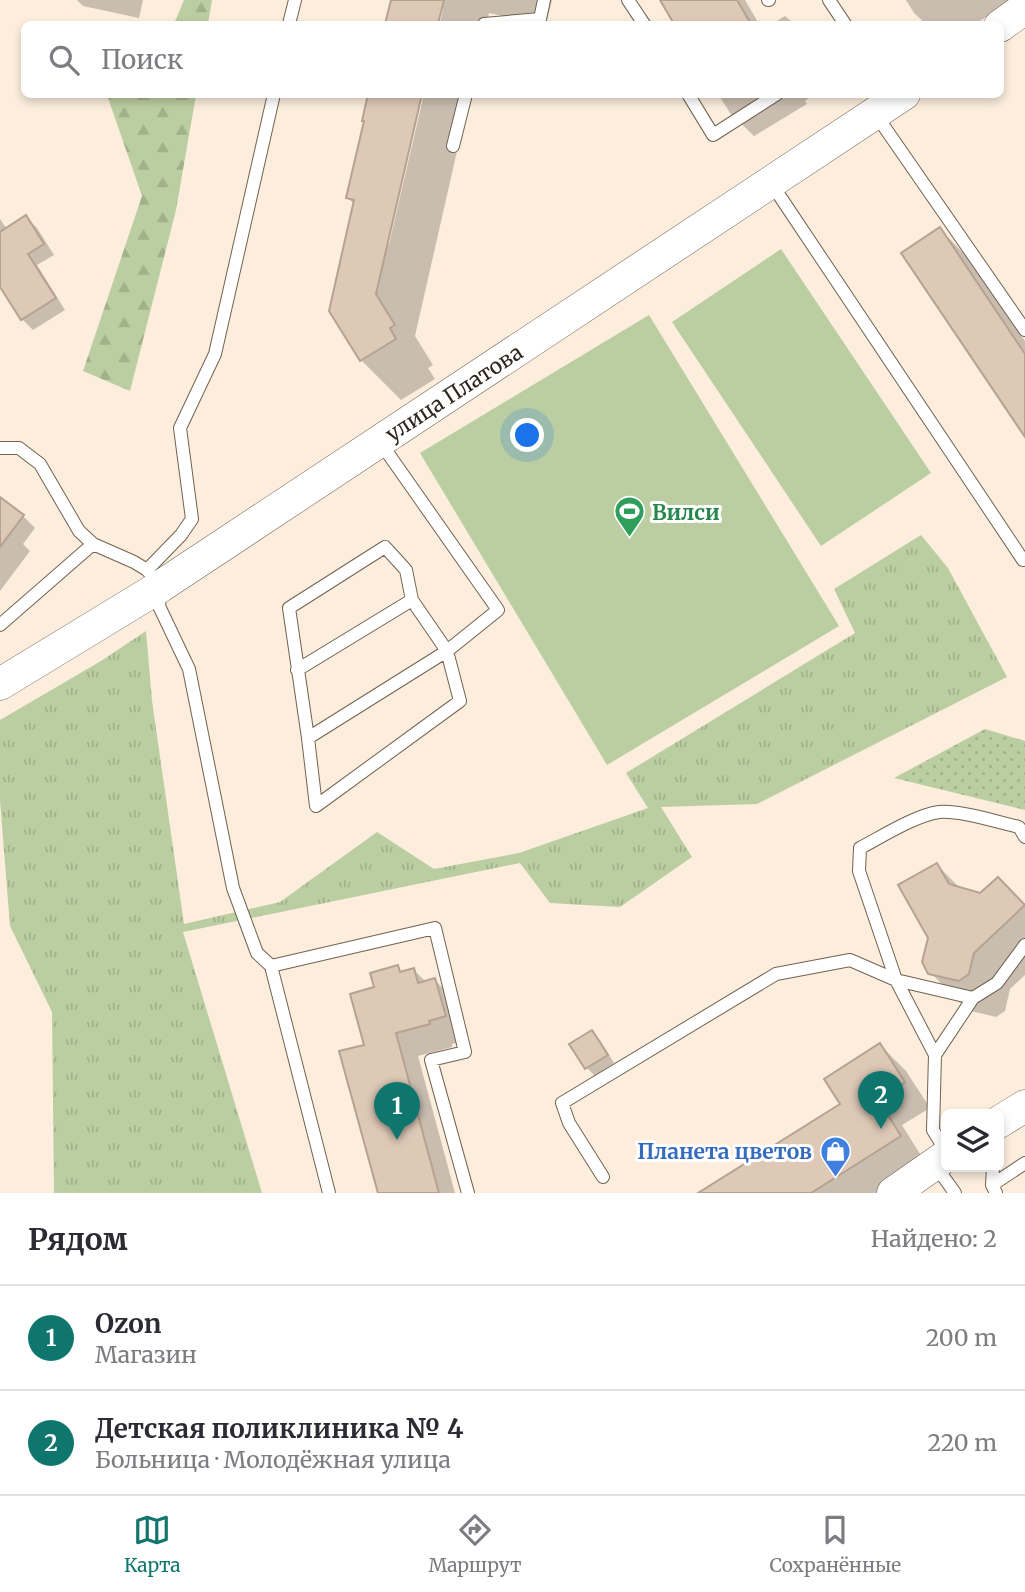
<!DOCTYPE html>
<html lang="ru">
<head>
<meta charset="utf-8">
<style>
  body { margin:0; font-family:Merriweather,serif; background:#f7f7f7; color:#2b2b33 }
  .controls { position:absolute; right:21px; bottom:21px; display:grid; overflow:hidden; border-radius:10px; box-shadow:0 4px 10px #0003 }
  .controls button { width:63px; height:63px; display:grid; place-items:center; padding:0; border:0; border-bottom:2px solid #e1e1e2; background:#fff; color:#2b2b33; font:35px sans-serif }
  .you { position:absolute; left:528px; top:436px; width:24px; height:24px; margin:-18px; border:5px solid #fff; border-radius:50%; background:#1a73e8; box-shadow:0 0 0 10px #1a73e833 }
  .badge { display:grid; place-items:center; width:46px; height:46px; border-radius:50%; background:#0f766e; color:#fff; font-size:23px; font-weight:700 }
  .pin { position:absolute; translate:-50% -58px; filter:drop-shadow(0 2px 4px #0008) }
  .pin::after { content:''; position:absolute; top:37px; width:24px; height:21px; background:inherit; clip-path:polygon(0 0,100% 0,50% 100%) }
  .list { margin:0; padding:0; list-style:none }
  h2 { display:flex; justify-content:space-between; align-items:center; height:91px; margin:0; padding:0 28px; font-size:30px }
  h2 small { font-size:23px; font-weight:400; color:#7c7c81 }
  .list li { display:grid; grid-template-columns:46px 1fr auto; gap:21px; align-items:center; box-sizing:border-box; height:105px; padding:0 28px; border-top:2px solid #e1e1e2 }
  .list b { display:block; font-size:26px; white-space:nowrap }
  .list p { margin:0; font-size:23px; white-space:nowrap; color:#7c7c81 }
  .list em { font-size:23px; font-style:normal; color:#7c7c81 }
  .icon { flex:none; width:38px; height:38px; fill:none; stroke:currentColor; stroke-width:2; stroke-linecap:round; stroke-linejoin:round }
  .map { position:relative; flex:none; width:1025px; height:1193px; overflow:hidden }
  .search { position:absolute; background:#fff; box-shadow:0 4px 10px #0003; left:21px; right:21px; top:21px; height:77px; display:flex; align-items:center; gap:18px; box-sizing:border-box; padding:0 24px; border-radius:10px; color:#7c7c81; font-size:26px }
  .sheet { height:301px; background:#fff }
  nav { display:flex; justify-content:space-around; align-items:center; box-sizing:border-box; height:98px; border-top:2px solid #e1e1e2; background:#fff; font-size:19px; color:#7c7c81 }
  nav a { display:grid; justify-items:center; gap:4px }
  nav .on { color:#0f766e }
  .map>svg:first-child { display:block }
</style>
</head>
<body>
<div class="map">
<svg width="1025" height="1193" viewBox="0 0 1025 1193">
  <defs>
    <pattern id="grass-tufts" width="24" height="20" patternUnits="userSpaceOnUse" patternTransform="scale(1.75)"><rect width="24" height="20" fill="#bbcea1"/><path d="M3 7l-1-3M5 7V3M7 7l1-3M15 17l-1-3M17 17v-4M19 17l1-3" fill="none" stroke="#a1b18a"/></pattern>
    <pattern id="forest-firs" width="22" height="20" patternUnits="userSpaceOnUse" patternTransform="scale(1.75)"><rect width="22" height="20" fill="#bbcea1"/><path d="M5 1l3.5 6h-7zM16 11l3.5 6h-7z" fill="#a1b18a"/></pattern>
    <pattern id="park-dots" width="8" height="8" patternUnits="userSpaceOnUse" patternTransform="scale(1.75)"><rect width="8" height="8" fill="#bbcea1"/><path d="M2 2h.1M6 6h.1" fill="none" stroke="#a1b18a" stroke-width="1.8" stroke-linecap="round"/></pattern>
  </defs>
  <rect width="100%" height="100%" fill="#fceddd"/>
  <path fill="url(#grass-tufts)" d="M921,535L948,568L1007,677L757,804L661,807L692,857L620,907L550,903L520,863L183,932L262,1193H54L52,1012L10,926L0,800V720L101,661L146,631L152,701L184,924L280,902L377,832L434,869L519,853L648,808L626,773L855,633L834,589Z"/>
  <path fill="url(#forest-firs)" d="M184,0H212L208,24H174Z
    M107,95H196L176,210L130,391L83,371L142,196Z"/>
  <path fill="url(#park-dots)" d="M985,729L1025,741V810L894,778Z"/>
  <path fill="#bbcea1" d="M781,249L931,473L821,546L672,322Z
    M649,315L839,626L607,765L420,453Z"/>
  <path fill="#0003" d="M77,0H143L139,18L83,6Z
    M392,0H552L546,24H539L489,13L487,24H440L443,9H440L436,24H386Z
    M662,0H745L759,24H676Z
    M906,0H1014L975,24H926L914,13Z
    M785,16L794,24H772Z
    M370,94L386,243L389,244L424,94H470L415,336L433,365L428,368L435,379L401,400L361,360L331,311L355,205L348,198Z
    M718,94H815L805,101L807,104L754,136L730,113Z
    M26,217L37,228L54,255L37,265L65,310L33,330L22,319L0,284V219L7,229Z
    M940,229L970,260L1025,341V434Z
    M0,509L23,516L35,528L23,544L30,551L0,591Z
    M937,865L961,889L981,895L998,879L1025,906V975L1010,989L1005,1011L996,1017L967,1010L930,972V938Z
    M397,967L403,973L414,970L426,982L435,980L458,1004L468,1040L452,1044V1047L418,1056L455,1193H379L366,1046L376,989Z
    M591,1032L600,1040L614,1063L595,1076L587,1068Z
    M880,1045L906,1071L930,1108L902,1125L925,1162L877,1193H701L842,1104Z"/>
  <path fill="#dec9b7" stroke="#b6a290" stroke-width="2" d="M391,0H444L438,24H385Z
    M660,0H737L751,24H674Z
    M368,94H422L376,294L395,325L390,328L396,339L360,361L329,311L354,200L346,198L364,121H362Z
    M26,215L44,244L28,254L56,298L21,320L0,287V232Z
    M940,227L1025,354V437L901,253Z
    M0,497L24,515L0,547Z
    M937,863L949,884L980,893L998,877L1025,905L974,953L969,974L959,981L928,974L922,962L928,938L898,885Z
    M398,965L400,972L414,968L418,983L435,978L446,1016L429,1021L430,1024L396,1033L439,1193H378L339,1051L364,1045L350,994L374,987L370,973Z
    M592,1030L608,1055L585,1069L569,1044Z
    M880,1043L905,1082L878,1099L901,1136L811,1193H698L840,1104L824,1079Z"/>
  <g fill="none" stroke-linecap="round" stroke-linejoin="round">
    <defs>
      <path id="service" d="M628,0L644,24
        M768,0H769
        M829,0L845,24
        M289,24L295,0
        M484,24L540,19L544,0
        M688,94L713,135L777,94
        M876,115L1025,330
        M453,146L466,94
        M771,183L1023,560
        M0,448H19L40,464L79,531L93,544L134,562L147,570
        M0,625L93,544
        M297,670L412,600
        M308,738L316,806L460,701L447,651L412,600L406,570L385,547L289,608L308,738L447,651L498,610L380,442
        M1025,837L1019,827C997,822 960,810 939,812C916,815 881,837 860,848L859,871L896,980L973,998L997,983L1025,945
        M271,966L257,953L233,888L189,669L159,606L161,586L147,570L181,535L192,519L180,428L215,354L274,94
        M935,1055L973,998
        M935,1165L955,1193
        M993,1167L992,1185L996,1193
        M603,1177L569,1123L562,1103L776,974L850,960L896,980L935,1055L933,1130L946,1151
        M992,1185L1025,1163
        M329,1193L271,966L435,928L465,1052L431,1060L468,1193"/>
      <path id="tertiary" d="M1000,26L1025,8
        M0,684L161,586L904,94
        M999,1122L1025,1106
        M893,1193L946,1156"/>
    </defs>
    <use href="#service" stroke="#726250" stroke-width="14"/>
    <use href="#tertiary" stroke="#726250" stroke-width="33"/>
    <use href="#service" stroke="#fff" stroke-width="12"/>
    <use href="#tertiary" stroke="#fff" stroke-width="32"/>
  </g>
  <defs>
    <symbol id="stadium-pin" viewBox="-11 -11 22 30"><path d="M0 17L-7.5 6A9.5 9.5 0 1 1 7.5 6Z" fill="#2e9e5b" stroke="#fff"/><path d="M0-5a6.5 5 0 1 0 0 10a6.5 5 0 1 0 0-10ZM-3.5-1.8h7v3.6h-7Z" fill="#fff"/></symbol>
    <symbol id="shop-pin" viewBox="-11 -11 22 30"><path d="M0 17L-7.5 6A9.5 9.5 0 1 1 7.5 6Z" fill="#3f7fe0" stroke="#fff"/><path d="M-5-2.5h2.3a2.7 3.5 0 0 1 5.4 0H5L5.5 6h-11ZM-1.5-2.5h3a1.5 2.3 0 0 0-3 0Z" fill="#fff"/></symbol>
  </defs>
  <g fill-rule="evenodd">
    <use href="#stadium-pin" x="612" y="494" width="35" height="47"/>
    <use href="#shop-pin" x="818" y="1134" width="35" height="47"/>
  </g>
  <g text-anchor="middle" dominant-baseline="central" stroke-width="6" stroke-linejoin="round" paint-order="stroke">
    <g font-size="21" fill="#2d261e" stroke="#fff">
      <text transform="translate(454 393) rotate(-33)">улица Платова</text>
    </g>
    <g font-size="21" font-weight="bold" fill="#27864d" stroke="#fff" text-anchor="start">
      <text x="652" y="512">Вилси</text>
    </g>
    <g font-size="21" font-weight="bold" fill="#366cbe" stroke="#fff" text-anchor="end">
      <text x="812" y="1151">Планета цветов</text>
    </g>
  </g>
</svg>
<div class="controls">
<button><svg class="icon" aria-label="layers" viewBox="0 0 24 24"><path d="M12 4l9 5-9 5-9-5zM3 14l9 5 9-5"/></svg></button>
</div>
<div class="you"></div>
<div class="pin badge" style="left:397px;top:1140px">1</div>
<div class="pin badge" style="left:881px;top:1129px">2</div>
<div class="search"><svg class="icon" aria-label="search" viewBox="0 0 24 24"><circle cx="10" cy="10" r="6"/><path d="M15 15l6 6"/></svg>Поиск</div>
</div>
<section class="sheet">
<h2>Рядом<small>Найдено: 2</small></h2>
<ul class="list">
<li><span class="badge">1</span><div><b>Ozon</b><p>Магазин</p></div><em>200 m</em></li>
<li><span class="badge">2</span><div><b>Детская поликлиника № 4</b><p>Больница · Молодёжная улица</p></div><em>220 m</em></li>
</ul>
</section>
<nav>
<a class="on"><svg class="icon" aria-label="map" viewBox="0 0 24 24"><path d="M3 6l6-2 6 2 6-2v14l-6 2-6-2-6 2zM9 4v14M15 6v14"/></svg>Карта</a>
<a><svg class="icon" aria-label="directions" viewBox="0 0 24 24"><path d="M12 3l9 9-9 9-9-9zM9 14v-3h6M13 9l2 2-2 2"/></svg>Маршрут</a>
<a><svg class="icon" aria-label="saved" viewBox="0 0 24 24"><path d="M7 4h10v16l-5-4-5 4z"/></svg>Сохранённые</a>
</nav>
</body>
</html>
